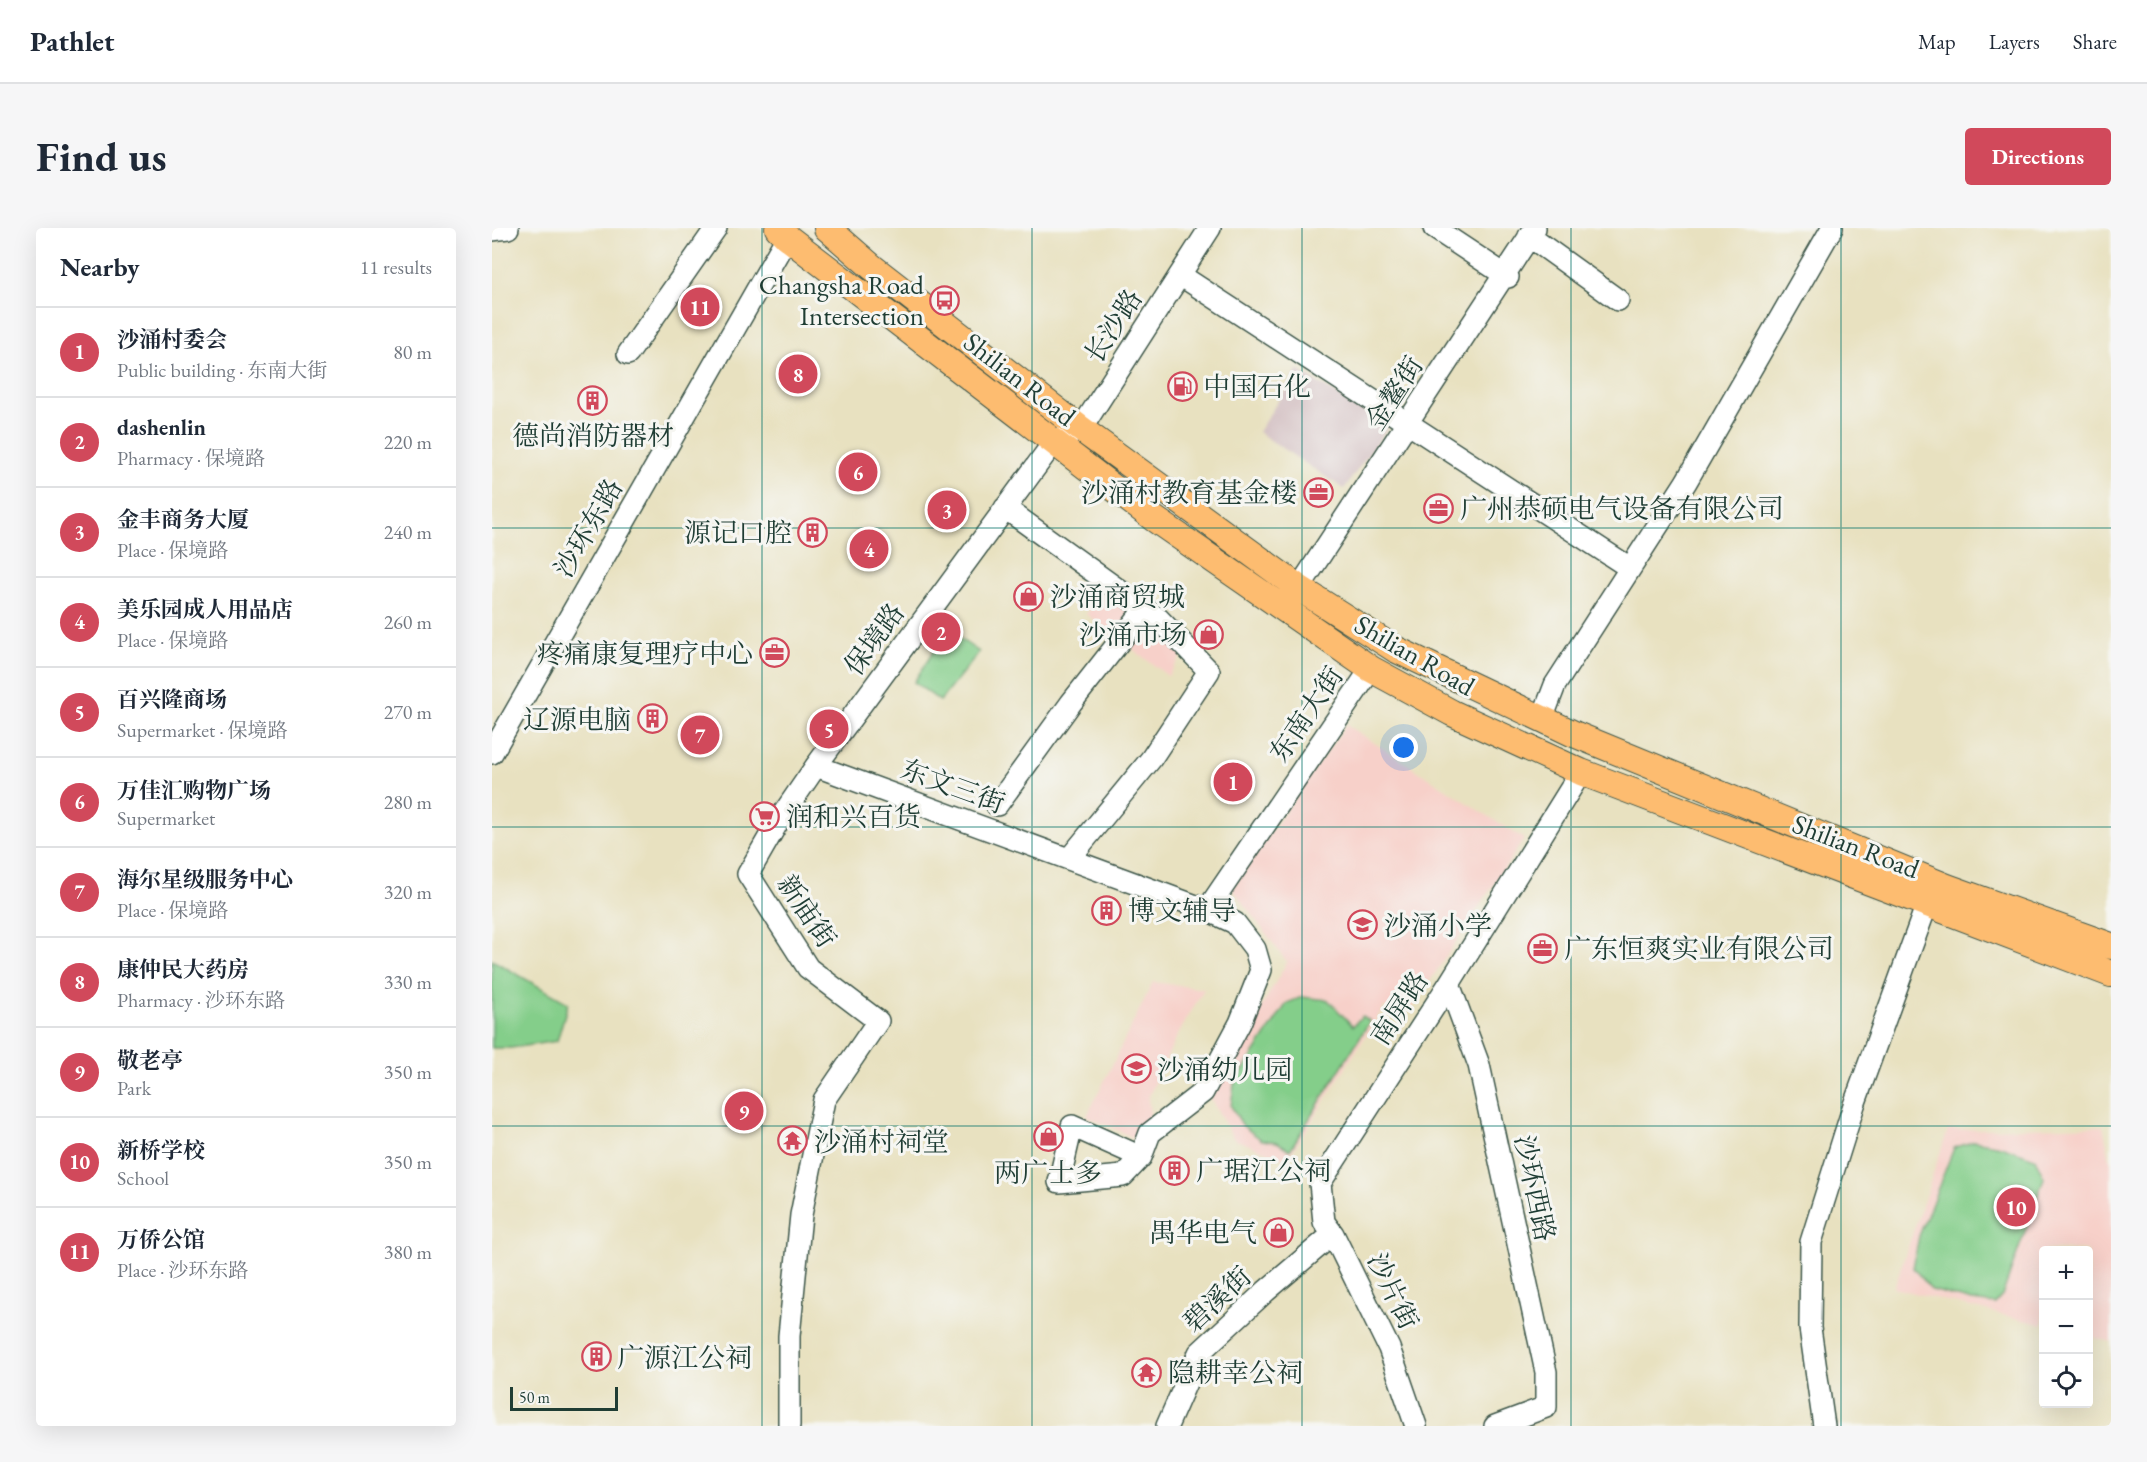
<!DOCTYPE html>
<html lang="en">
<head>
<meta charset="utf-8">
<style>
  body { margin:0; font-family:"EB Garamond","Noto Serif SC",serif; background:#f6f6f7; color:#1f2937 }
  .controls { position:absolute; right:18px; bottom:18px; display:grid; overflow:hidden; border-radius:6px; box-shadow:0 6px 24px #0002 }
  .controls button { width:54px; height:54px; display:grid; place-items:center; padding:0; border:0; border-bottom:2px solid #e0e1e3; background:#fff; color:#1f2937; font:30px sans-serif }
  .scale { position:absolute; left:18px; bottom:15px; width:108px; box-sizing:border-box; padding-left:6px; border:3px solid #1f3d34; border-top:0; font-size:16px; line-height:21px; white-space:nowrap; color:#1f3d34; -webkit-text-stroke:4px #f6f6f2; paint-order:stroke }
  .you { position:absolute; left:912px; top:520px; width:21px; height:21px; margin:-15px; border:4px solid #fff; border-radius:50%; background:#1a73e8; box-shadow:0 0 0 9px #1a73e833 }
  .badge { display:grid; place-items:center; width:39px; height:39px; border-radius:50%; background:#d1495b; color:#fff; font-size:20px; font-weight:700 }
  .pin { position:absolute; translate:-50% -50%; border:3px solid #fff; box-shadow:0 2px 6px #0006 }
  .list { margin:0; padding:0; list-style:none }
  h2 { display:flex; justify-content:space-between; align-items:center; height:78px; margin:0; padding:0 24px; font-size:26px }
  h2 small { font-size:20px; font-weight:400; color:#747a83 }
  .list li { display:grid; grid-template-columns:39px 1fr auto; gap:18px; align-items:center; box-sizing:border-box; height:90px; padding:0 24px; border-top:2px solid #e0e1e3 }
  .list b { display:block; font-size:22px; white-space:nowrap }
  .list p { margin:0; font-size:20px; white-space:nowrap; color:#747a83 }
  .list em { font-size:20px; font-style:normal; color:#747a83 }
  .icon { flex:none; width:33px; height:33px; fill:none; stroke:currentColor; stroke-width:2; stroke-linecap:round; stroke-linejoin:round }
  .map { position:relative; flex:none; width:1619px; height:1198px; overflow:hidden; border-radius:6px }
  header { display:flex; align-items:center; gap:36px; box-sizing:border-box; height:84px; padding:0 30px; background:#fff; border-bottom:2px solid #e0e1e3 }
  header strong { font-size:28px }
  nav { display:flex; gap:33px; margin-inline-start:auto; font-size:21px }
  .intro { display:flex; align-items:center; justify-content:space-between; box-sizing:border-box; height:144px; padding:0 36px }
  h1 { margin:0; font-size:42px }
  .button { padding:15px 27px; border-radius:6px; background:#d1495b; color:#fff; font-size:21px; font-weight:700 }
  main { display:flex; gap:36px; padding:0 36px }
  aside { flex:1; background:#fff; border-radius:6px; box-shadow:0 6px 24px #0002 }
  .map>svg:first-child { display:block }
</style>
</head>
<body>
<header>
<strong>Pathlet</strong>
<nav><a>Map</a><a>Layers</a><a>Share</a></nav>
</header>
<div class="intro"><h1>Find us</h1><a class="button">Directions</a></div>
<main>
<aside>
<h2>Nearby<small>11 results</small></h2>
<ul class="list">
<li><span class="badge">1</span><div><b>沙涌村委会</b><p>Public building · 东南大街</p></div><em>80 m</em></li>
<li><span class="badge">2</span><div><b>dashenlin</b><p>Pharmacy · 保境路</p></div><em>220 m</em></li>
<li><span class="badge">3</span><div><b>金丰商务大厦</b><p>Place · 保境路</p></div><em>240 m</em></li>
<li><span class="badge">4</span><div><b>美乐园成人用品店</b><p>Place · 保境路</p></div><em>260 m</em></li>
<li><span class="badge">5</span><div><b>百兴隆商场</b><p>Supermarket · 保境路</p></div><em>270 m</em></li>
<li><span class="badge">6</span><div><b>万佳汇购物广场</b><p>Supermarket</p></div><em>280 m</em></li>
<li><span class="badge">7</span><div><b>海尔星级服务中心</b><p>Place · 保境路</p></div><em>320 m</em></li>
<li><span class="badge">8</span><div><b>康仲民大药房</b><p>Pharmacy · 沙环东路</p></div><em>330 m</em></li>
<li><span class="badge">9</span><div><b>敬老亭</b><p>Park</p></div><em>350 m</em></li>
<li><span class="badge">10</span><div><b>新桥学校</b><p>School</p></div><em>350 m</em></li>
<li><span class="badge">11</span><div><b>万侨公馆</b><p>Place · 沙环东路</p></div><em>380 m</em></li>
</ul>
</aside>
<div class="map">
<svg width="1619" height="1198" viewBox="0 0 1619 1198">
  <rect width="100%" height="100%" fill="#f6f6f2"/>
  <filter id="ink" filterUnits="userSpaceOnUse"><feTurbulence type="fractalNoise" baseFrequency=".0167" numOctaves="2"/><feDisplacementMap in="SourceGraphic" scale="12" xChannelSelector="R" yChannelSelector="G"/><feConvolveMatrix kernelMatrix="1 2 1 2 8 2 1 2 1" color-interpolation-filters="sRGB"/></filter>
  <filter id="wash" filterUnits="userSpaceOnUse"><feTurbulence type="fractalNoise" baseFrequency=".008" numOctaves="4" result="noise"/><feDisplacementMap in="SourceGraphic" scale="24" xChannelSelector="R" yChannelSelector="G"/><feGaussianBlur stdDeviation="1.35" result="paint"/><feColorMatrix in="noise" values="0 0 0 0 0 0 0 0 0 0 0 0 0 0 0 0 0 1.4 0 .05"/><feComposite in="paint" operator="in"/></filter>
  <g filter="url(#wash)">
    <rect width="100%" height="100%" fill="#e8e1c0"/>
    <path fill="#f7d0c9" d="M613,363L693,423L676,448L594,386Z
      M854,497L1032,611L918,783L892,779L795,932L742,911L718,870L795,734L740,660Z
      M661,754L712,761L683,812L656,870L659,893L648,913L595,888Z
      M1611,898L1619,936V1114L1597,1108L1596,1022H1552L1551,1097L1402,1060L1456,902Z"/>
    <path fill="#d2bec1" d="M806,142L896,199L852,261L766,204Z"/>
    <path fill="#84ce8a" stroke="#52865f" stroke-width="1.5" d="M455,402L487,424L448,473L422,454Z
      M0,732L76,775L65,813L19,820H0Z
      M810,769L836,772L861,798L870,788L878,793L798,922L785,914L770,912L751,898L739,878L742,856L795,775Z
      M1482,913L1509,918L1543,930L1552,950L1510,1068L1503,1076L1480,1073L1440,1062L1421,1040L1427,1008L1462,920Z"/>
  </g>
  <g filter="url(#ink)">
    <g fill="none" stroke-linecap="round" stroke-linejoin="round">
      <defs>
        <path id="minor" d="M942,0L1016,49
          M0,2L16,0
          M1037,8L1126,72
          M688,47L1138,340
          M136,126L224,0
          M513,280L667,391L717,443L659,531L577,631
          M807,360L1043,0
          M1050,491L1063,457L1194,254L1340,0
          M0,525L295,9
          M324,538L715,682L743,695L763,721L769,742L748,795L711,864L658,905L649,929L631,948L567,954L580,898L649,929
          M505,577L579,475L653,381
          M715,682L879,441
          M957,756L987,837L1054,1144V1179L1003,1198
          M297,1198V1108L309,987L332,872L386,793L316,740L256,646L287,592L324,538L562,214L589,201L718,0
          M675,1198L707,1125L774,1063L841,1006
          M924,1198L897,1120L841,1006L832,994L828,955L957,756L1089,544
          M1332,1198L1318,1100L1319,1014L1362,877L1440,662"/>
        <path id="major" d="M286,0L295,9L661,290L879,441L960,485L1089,544L1619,746
          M335,0L380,39L589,201L807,360L903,421L1082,506L1455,659L1619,718"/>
      </defs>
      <use href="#minor" stroke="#3d5649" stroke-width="24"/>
      <use href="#major" stroke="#3d5649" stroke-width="28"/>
      <use href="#minor" stroke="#fff" stroke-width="21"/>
      <use href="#major" stroke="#fdbc70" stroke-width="26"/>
    </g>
  </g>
  <path fill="none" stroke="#0f766e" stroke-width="1.5" stroke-opacity="0.55" d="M270,0V1198M540,0V1198M810,0V1198M1079,0V1198M1349,0V1198M0,300H1619M0,599H1619M0,898H1619"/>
  <defs>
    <symbol id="bus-ring" viewBox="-11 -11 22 22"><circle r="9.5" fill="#f6f6f2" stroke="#d1495b" stroke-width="1.5"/><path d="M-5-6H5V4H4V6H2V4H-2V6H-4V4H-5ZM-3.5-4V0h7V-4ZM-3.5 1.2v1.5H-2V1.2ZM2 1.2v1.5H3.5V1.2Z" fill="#d1495b"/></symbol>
    <symbol id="fuel-ring" viewBox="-11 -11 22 22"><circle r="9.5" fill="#f6f6f2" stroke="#d1495b" stroke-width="1.5"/><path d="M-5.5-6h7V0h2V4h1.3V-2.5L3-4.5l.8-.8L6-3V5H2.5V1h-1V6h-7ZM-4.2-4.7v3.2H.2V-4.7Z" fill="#d1495b"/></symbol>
    <symbol id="building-ring" viewBox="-11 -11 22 22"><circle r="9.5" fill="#f6f6f2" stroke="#d1495b" stroke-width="1.5"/><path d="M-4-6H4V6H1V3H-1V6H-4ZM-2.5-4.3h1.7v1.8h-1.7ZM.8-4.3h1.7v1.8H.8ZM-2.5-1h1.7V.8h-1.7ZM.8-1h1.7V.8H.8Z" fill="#d1495b"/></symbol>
    <symbol id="office-ring" viewBox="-11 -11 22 22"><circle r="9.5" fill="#f6f6f2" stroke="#d1495b" stroke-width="1.5"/><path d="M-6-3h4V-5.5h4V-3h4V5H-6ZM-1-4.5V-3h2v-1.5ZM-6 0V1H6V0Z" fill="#d1495b"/></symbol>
    <symbol id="shop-ring" viewBox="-11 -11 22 22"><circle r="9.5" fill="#f6f6f2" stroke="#d1495b" stroke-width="1.5"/><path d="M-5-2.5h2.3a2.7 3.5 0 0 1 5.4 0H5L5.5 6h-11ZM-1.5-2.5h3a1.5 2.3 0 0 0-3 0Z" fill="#d1495b"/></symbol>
    <symbol id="supermarket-ring" viewBox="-11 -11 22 22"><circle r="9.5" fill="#f6f6f2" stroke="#d1495b" stroke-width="1.5"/><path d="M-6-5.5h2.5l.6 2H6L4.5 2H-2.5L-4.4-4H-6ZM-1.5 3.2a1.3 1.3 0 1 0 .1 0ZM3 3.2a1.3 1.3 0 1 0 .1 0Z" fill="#d1495b"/></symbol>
    <symbol id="school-ring" viewBox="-11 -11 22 22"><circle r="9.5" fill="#f6f6f2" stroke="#d1495b" stroke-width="1.5"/><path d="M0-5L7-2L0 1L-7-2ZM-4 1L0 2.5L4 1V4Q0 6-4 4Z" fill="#d1495b"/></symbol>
    <symbol id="temple-ring" viewBox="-11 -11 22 22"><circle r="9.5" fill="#f6f6f2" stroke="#d1495b" stroke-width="1.5"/><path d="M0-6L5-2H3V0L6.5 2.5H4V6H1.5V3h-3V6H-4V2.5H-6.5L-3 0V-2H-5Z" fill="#d1495b"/></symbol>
  </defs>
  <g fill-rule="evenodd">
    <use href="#bus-ring" x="436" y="56" width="33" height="33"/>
    <use href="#fuel-ring" x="674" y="142" width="33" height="33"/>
    <use href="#building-ring" x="84" y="156" width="33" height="33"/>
    <use href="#office-ring" x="810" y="248" width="33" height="33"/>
    <use href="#office-ring" x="930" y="264" width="33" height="33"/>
    <use href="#building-ring" x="304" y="288" width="33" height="33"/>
    <use href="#shop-ring" x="520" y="352" width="33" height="33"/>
    <use href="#shop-ring" x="700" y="390" width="33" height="33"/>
    <use href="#office-ring" x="266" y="408" width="33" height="33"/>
    <use href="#building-ring" x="144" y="474" width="33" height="33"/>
    <use href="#supermarket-ring" x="256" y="572" width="33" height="33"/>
    <use href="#building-ring" x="598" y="666" width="33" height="33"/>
    <use href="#school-ring" x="854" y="680" width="33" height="33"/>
    <use href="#office-ring" x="1034" y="704" width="33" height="33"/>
    <use href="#school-ring" x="628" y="824" width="33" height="33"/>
    <use href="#shop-ring" x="540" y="892" width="33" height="33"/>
    <use href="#temple-ring" x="284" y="896" width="33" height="33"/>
    <use href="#building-ring" x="666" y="926" width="33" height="33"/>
    <use href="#shop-ring" x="770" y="988" width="33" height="33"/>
    <use href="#building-ring" x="88" y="1112" width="33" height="33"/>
    <use href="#temple-ring" x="638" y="1128" width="33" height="33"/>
  </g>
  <g text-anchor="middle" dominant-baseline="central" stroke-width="6" stroke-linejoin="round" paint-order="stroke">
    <g font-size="27" fill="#1f3d34" stroke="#f6f6f2" text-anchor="start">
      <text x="432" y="56" text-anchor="end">Changsha Road<tspan x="432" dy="31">Intersection</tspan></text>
      <text x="711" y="158">中国石化</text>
      <text x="101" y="207" text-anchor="middle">德尚消防器材</text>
      <text x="805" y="264" text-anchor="end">沙涌村教育基金楼</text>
      <text x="968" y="280">广州恭硕电气设备有限公司</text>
      <text x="300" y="304" text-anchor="end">源记口腔</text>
      <text x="558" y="368">沙涌商贸城</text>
      <text x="695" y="406" text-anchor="end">沙涌市场</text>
      <text x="261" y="425" text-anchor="end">疼痛康复理疗中心</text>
      <text x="139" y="491" text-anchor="end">辽源电脑</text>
      <text x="294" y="588">润和兴百货</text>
      <text x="636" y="682">博文辅导</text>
      <text x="892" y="697">沙涌小学</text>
      <text x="1072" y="720">广东恒爽实业有限公司</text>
      <text x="665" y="841">沙涌幼儿园</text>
      <text x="322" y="913">沙涌村祠堂</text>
      <text x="704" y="942">广琚江公祠</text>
      <text x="556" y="944" text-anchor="middle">两广士多</text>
      <text x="765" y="1004" text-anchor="end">禺华电气</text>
      <text x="125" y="1129">广源江公祠</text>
      <text x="676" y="1144">隐耕幸公祠</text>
    </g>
    <g font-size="27" fill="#1f3d34" stroke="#f6f6f2">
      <text transform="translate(621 98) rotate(-57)">长沙路</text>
      <text transform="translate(528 151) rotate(38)">Shilian Road</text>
      <text transform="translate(902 165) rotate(-57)">金鳌街</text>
      <text transform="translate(96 300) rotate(-60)">沙环东路</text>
      <text transform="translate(382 411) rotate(-54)">保境路</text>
      <text transform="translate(923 427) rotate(30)">Shilian Road</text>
      <text transform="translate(814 486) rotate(-56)">东南大街</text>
      <text transform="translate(461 558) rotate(20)">东文三街</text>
      <text transform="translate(1364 618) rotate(21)">Shilian Road</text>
      <text transform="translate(315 683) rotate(56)">新庙街</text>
      <text transform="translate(907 780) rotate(-57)">南屏路</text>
      <text transform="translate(1043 960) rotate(78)">沙环西路</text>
      <text transform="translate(901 1063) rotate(64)">沙片街</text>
      <text transform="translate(725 1071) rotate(-43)">碧溪街</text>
    </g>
  </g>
</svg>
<div class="controls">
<button>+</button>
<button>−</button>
<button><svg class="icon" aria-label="locate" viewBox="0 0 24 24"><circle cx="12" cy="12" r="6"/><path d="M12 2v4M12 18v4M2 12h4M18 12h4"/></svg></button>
</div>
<div class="scale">50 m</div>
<div class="you"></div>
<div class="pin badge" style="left:741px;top:554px">1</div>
<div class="pin badge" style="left:449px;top:404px">2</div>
<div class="pin badge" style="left:455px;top:282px">3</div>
<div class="pin badge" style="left:377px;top:321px">4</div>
<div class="pin badge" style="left:337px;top:501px">5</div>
<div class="pin badge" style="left:366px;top:244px">6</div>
<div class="pin badge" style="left:208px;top:507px">7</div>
<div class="pin badge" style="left:306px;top:146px">8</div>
<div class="pin badge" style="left:252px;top:883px">9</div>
<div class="pin badge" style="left:1524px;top:979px">10</div>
<div class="pin badge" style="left:208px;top:79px">11</div>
</div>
</main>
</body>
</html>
